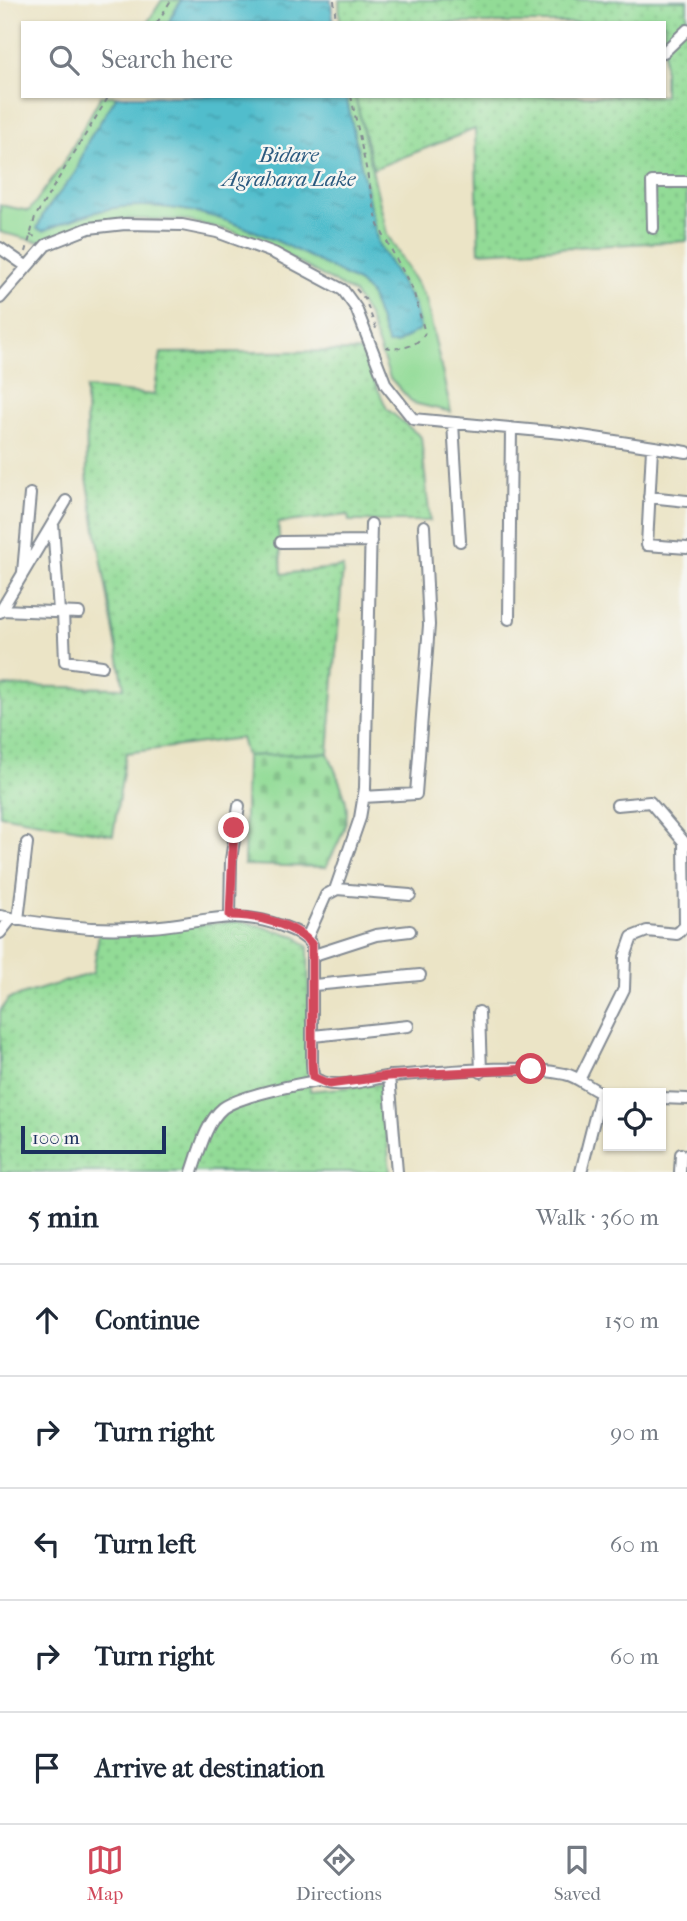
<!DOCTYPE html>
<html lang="en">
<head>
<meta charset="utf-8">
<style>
  body { margin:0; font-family:"IM FELL French Canon",serif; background:#f6f6f7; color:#1f2937 }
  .controls { position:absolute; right:21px; bottom:21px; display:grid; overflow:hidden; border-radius:0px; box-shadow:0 2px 5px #0004 }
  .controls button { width:63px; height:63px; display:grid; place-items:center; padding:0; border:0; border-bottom:2px solid #e0e1e3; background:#fff; color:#1f2937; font:35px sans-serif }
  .scale { position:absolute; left:21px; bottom:18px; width:145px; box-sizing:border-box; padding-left:7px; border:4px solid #1b2f5e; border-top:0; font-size:19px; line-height:24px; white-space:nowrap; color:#1b2f5e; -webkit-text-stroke:5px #f6f6f2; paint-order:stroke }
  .stop { position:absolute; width:21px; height:21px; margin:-16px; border:5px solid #d1495b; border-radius:50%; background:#fff }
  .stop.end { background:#d1495b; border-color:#fff; box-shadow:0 2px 7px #0008 }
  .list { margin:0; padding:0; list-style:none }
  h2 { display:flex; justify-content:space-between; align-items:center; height:91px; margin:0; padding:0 28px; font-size:30px }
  h2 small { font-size:23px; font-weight:400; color:#747a83 }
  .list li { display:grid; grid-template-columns:46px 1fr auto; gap:21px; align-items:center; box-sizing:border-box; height:112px; padding:0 28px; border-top:2px solid #e0e1e3 }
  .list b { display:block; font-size:26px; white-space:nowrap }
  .list em { font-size:23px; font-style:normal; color:#747a83 }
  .icon { flex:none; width:38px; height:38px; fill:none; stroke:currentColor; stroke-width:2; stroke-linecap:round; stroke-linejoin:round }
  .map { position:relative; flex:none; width:687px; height:1172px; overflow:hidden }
  .search { position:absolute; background:#fff; box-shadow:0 2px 5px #0004; left:21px; right:21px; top:21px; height:77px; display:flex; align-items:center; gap:18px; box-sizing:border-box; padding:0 24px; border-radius:0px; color:#747a83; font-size:26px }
  .sheet { height:651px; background:#fff }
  nav { display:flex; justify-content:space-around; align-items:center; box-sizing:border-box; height:98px; border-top:2px solid #e0e1e3; background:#fff; font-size:19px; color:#747a83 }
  nav a { display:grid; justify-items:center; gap:4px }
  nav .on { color:#d1495b }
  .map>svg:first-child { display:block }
</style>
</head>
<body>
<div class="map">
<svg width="687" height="1172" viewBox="0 0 687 1172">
  <defs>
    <pattern id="grass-dots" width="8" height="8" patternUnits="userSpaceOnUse" patternTransform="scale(1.75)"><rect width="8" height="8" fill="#92db96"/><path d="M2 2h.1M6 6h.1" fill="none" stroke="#7dbc84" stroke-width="1.8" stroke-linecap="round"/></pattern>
    <pattern id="cemetery-stones" width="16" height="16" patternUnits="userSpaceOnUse" patternTransform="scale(1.75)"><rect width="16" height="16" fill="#92db96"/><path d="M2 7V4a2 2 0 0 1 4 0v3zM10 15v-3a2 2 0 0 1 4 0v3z" fill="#7dbc84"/></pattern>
    <pattern id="water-ripples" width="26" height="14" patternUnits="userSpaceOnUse" patternTransform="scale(1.75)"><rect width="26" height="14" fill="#51bdcc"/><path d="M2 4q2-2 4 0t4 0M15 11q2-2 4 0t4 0" fill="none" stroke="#429aa9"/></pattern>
  </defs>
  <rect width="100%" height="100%" fill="#f6f6f2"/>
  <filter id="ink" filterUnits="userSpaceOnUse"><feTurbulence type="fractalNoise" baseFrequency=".0143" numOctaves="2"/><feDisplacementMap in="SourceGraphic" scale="14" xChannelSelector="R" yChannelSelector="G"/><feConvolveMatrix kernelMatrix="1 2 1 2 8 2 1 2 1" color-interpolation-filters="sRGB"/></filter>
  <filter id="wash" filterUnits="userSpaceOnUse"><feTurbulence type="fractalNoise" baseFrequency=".00686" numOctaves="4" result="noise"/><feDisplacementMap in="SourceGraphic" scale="28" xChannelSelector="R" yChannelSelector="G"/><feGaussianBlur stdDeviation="1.57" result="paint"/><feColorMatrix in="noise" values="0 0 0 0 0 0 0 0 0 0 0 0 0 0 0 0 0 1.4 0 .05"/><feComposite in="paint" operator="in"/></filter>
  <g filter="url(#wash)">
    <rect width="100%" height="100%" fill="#ebe4c6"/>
    <path fill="url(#grass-dots)" stroke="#56857a" stroke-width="2" d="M339,0H687V241L479,252L475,129L373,169L355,96H664V23H340Z
      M361,351L387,409L421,437L430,521H349L348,515L278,523L282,574L343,567L328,753L246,756L241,738L126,753L113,835L0,815V686L124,688L87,478L86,388L154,395L161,353Z
      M241,921L296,936L308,947L310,1091L382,1084L390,1172H0V1011L8,999L93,973L99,933Z"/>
    <path fill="url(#cemetery-stones)" stroke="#56857a" stroke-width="2" d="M328,753C351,810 356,811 326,867L244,865L246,756Z"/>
    <path fill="#92db96" stroke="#56857a" stroke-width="2" d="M162,0H181L168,23H147Z
      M101,96H117L88,141L76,172L44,213L37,229L43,231C69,221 94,210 121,207C208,199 286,244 359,283L370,294L388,344L420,329L414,305L378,244L346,96H355L387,234L426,299L451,412L413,403L390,378L368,316L354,293L272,248L232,231L182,220L125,219L91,222L39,242L0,232V205L29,211L63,164Z"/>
    <path fill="url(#water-ripples)" stroke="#367695" stroke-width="2" d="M181,0H331L333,23H168Z
      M117,96H346L378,244L414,305L420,329L396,344H388L370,294L359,283C286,244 207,199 121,207C94,210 68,221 43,231L37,229L44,213L76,172L88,141Z"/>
  </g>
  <g filter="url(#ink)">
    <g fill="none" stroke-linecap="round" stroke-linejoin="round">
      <defs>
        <path id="minor" d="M664,52L687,30
          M653,228L652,182H687
          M0,248L26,266
          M0,298L46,245L89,228L125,224L182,225L217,232L274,253L343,290L356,308L386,385L413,419L562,433L687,452
          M453,423L460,541
          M652,448L647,545L687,548
          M649,497L687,501
          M53,523L59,612
          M281,542L371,541
          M23,572L30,494
          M1,610L79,613
          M0,612L66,501
          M63,612L65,661L102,666
          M509,619L511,428
          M363,797L416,794L429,625L424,526
          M335,890L360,818L365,788L371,524
          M230,915L231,860L239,806
          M0,916C48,926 101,931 150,927C201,924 229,907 282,926C295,931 303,934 312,945V1063L313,1077C333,1093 370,1078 392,1076C446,1072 513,1063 565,1074C581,1077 592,1092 608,1095
          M18,920L27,843
          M0,933L11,919
          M307,938L326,895L337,889L410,895
          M314,955L376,935L410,931
          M314,985L420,975
          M479,1012L481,1072
          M313,1036L408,1026
          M389,1076L397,1172
          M579,1080L624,989L625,957L632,937L647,931L677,934L685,926L684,842L650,802L617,805
          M661,1098L687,1099
          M192,1172C199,1152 206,1122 223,1108C240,1096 297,1084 318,1081
          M581,1172L601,1093
          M680,1172L681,1154"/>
      </defs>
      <use href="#minor" stroke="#838a92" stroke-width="14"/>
      <path stroke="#838a92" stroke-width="2" stroke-dasharray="5 5" stroke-linecap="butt" d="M334,0L336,23
        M157,23L171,0
        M351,96L378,225L413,290L425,333C417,348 397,351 382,346
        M30,235L39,238
        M26,252L35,217L109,96
        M356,289L365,299L377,331"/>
      <use href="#minor" stroke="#fff" stroke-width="10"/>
    </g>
  </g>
  <g fill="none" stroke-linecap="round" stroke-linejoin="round" filter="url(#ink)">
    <path stroke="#d1495b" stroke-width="9" d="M234,828L230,915C257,915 295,924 312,945V1063L313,1077L329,1084L388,1076L531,1069"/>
  </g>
  <g text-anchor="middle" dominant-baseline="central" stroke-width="5" stroke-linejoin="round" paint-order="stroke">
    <g font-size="21" font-style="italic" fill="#2b5a7f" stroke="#f6f6f2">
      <text x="289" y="155">Bidare<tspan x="289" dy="24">Agrahara Lake</tspan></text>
    </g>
  </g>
</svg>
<div class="controls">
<button><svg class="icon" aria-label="locate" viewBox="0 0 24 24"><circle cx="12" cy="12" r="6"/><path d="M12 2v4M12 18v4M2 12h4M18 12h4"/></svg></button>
</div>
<div class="scale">100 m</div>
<div class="stop" style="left:531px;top:1069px"></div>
<div class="stop end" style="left:234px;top:828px"></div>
<div class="search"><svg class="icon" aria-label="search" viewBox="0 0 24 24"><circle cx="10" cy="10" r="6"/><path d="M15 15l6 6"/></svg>Search here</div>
</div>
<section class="sheet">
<h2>5 min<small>Walk · 360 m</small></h2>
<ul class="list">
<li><svg class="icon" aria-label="ahead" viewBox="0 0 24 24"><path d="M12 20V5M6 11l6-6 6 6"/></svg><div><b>Continue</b></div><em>150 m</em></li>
<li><svg class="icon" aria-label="right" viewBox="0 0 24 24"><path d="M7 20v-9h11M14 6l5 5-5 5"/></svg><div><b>Turn right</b></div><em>90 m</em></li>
<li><svg class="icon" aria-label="left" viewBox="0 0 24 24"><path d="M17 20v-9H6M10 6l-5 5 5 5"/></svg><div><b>Turn left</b></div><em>60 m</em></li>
<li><svg class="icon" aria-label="right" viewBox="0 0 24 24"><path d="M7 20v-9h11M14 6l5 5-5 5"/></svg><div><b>Turn right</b></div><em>60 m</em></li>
<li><svg class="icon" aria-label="arrive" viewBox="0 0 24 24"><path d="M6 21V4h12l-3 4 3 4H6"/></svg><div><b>Arrive at destination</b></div></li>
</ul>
</section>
<nav>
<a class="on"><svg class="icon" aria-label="map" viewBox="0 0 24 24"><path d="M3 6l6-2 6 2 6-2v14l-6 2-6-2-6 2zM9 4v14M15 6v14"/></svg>Map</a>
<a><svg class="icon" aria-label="directions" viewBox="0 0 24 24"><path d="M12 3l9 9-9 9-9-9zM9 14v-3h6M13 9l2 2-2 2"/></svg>Directions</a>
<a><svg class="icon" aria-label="saved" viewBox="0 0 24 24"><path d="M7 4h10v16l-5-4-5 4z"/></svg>Saved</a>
</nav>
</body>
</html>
